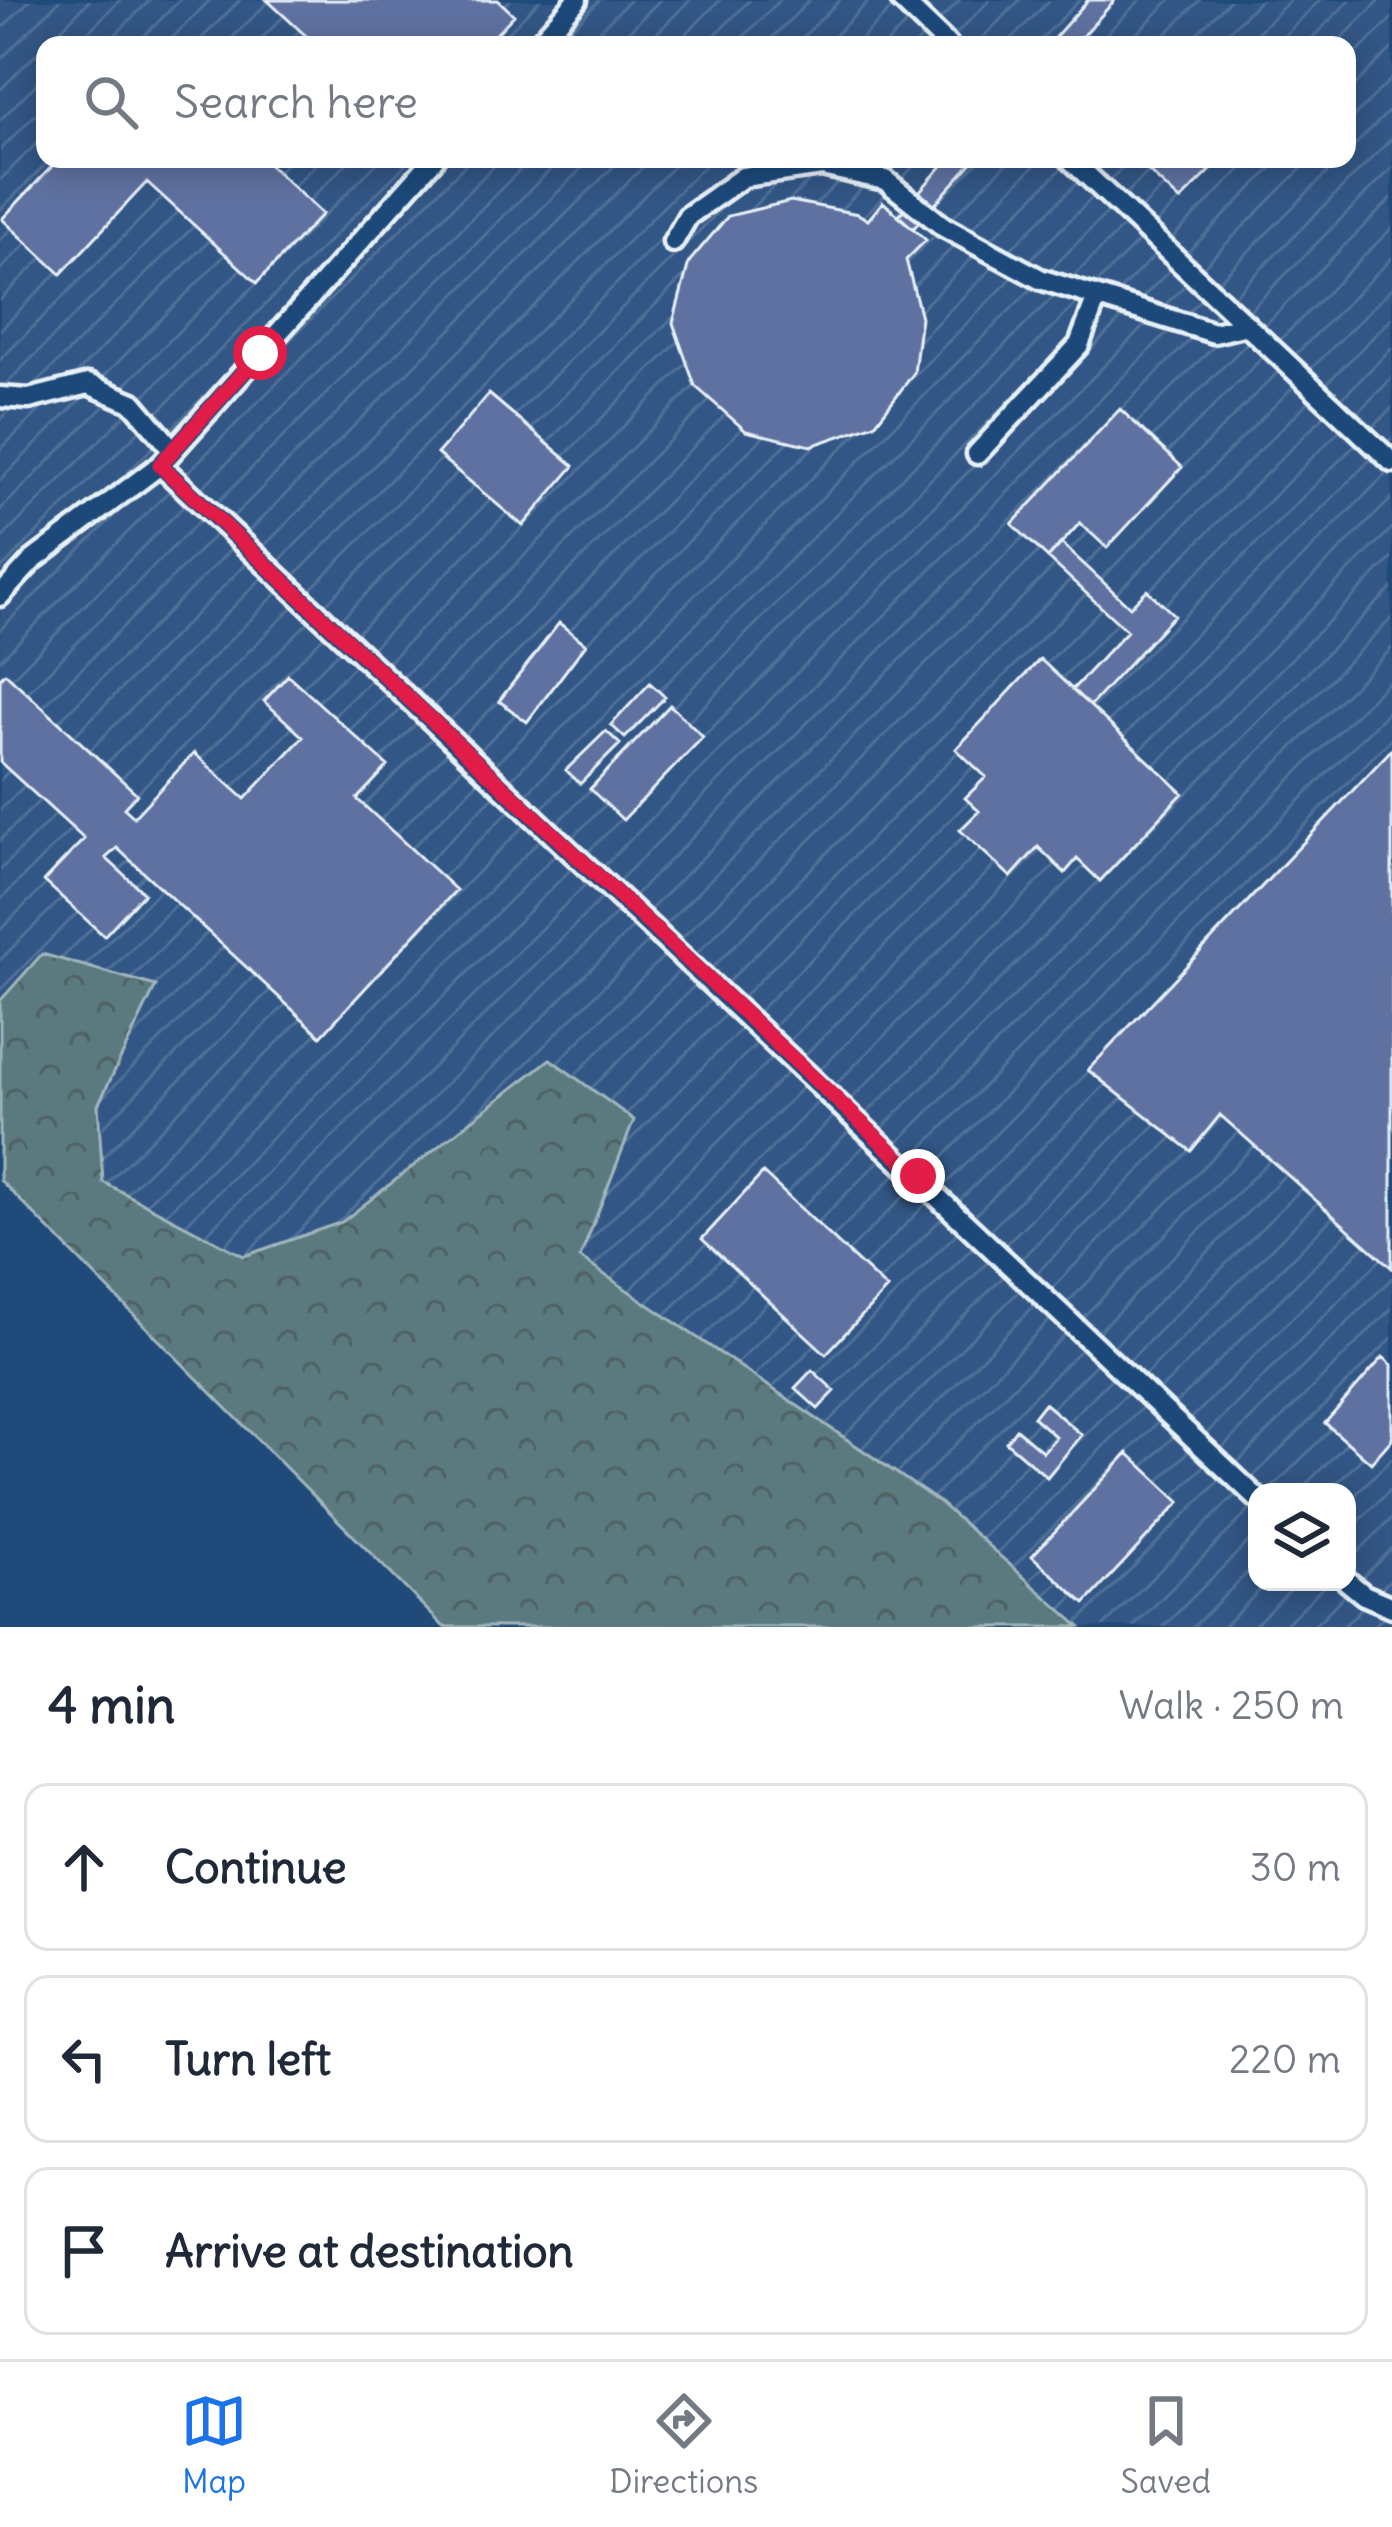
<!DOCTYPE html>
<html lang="en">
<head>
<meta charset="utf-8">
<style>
  body { margin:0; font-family:Delius,sans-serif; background:#f2f2f3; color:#1f2937 }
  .controls { position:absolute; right:36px; bottom:36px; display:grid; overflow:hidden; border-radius:24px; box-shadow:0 6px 30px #0003 }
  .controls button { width:108px; height:108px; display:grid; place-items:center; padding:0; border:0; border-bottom:3px solid #e0e1e3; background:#fff; color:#1f2937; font:60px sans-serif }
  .stop { position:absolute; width:36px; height:36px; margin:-27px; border:9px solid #e11d48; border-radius:50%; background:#fff }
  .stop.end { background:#e11d48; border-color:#fff; box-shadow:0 3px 12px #0008 }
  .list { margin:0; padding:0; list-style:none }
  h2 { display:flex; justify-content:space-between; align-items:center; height:156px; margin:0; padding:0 48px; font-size:51px }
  h2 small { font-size:39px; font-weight:400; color:#747a83 }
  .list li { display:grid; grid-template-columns:78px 1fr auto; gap:36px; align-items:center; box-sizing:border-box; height:168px; margin:0 24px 24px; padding:0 24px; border:3px solid #e0e1e3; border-radius:24px }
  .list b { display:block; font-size:45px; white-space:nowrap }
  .list em { font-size:39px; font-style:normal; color:#747a83 }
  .icon { flex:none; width:66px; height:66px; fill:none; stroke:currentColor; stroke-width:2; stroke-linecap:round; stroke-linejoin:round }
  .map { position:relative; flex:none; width:1392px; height:1627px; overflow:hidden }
  .search { position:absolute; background:#fff; box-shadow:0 6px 30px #0003; left:36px; right:36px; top:36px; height:132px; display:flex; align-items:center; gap:30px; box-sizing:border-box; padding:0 42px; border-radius:24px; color:#747a83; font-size:45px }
  .sheet { height:732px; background:#fff }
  nav { display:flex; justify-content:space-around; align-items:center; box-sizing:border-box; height:168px; border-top:3px solid #e0e1e3; background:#fff; font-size:33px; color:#747a83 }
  nav a { display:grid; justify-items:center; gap:6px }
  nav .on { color:#1a73e8 }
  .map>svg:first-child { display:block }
</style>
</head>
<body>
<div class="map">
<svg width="1392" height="1627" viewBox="0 0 1392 1627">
  <defs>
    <pattern id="industrial-furrows" width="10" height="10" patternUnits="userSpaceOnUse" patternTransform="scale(3)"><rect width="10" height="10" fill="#325685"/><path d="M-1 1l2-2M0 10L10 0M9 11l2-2" fill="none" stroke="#506f97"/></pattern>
    <pattern id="forest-crowns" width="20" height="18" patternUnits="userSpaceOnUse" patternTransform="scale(3)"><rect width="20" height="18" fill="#5a7a7f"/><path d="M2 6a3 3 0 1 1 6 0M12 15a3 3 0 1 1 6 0" fill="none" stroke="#506164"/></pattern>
  </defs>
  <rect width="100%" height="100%" fill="#1f4a7a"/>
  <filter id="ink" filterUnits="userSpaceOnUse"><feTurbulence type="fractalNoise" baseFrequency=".00833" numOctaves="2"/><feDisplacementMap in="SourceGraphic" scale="24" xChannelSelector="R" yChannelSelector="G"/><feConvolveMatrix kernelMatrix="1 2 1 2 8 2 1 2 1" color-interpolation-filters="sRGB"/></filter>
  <g filter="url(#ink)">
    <path fill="url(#industrial-furrows)" fill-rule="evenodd" d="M0,0H1392V1627H444L0,1180ZM45,45H1347V159H45ZM1257,1492H1347V1582H1257Z"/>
    <path fill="url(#forest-crowns)" stroke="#a1b6bc" stroke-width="3" d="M42,954L156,986L98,1105L103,1182L244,1256L342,1222L550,1059L634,1120L580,1258L939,1502L1080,1627H444L0,1180V1001Z"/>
    <path fill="#5e71a0" stroke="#e8f1f8" stroke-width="3" d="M267,0H498L514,15L486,45H316Z
      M1088,0H1115L1075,45H1048Z
      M59,159H263L322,214L257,283L147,182L61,274L2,219Z
      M948,159H975L913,229L898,216Z
      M1148,159H1222L1180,201L1142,165Z
      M791,201L858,214L868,220L883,202L926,240L906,260L921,317L914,373L875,424L811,446L746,431L695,386L673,323L689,262L728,216Z
      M489,394L574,466L523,526L437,454Z
      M1120,409L1182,467L1107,548L1080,523L1048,558L1012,524Z
      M1061,543L1130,607L1147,590L1174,615L1090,706L1072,690L1127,631L1048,558Z
      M559,623L586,644L527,722L499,701Z
      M1040,659L1183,793L1100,881L1077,859L1065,873L1038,847L1011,877L960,830L979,811L965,798L986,777L956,749Z
      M5,673L137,794L124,808L134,817L194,753L245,799L303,737L264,701L288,675L388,766L357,799L456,890L321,1036L117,848L106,858L144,893L104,936L44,881L84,839L0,762V678Z
      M650,683L665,697L625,738L611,725Z
      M670,705L703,737L623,820L590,789Z
      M606,731L620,744L580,784L566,770Z
      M1392,749V1268L1220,1115L1191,1151L1088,1070Z
      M763,1173L887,1289L826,1354L702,1239Z
      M1383,1357L1392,1365V1439L1371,1463L1325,1423Z
      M812,1370L835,1391L818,1409L795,1388Z
      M1044,1403L1082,1435L1047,1477L1006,1442L1016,1429L1043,1452L1056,1437L1033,1417Z
      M1128,1453L1180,1502L1085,1604L1032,1556Z"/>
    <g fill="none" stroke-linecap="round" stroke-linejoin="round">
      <defs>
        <path id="lane" d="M901,0L948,45
          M537,45L577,0
          M1070,159L1392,462
          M673,242L688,216L743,177L822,166L885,180L944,227L1040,279L1214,333L1247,325
          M0,397L29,399L88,384L133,403L173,450
          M977,454L1079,345L1097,297
          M160,465L1257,1498
          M0,596L32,561L160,465L434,159
          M1347,1581L1364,1595L1392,1607"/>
      </defs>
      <use href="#lane" stroke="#e8f1f8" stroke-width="27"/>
      <use href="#lane" stroke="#1f4a7a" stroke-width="18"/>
    </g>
  </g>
  <g fill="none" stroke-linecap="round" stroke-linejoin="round" filter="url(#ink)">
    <path stroke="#e11d48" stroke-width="15" d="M260,353L160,465L918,1176"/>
  </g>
</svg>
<div class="controls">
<button><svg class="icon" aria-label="layers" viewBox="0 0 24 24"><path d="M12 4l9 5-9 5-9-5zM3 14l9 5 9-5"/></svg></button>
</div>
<div class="stop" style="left:260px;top:353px"></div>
<div class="stop end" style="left:918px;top:1176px"></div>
<div class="search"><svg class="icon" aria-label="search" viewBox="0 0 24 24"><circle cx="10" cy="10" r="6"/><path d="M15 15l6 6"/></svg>Search here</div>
</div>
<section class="sheet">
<h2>4 min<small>Walk · 250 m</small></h2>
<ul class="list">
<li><svg class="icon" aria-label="ahead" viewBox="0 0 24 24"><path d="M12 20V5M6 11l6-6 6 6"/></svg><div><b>Continue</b></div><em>30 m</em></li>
<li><svg class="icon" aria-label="left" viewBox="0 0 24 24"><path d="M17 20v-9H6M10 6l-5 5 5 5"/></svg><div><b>Turn left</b></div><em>220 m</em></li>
<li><svg class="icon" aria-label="arrive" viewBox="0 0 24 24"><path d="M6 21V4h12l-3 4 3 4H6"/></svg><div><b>Arrive at destination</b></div></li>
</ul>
</section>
<nav>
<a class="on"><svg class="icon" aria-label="map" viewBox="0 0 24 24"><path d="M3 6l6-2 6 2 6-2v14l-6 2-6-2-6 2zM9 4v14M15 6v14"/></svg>Map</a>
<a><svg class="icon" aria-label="directions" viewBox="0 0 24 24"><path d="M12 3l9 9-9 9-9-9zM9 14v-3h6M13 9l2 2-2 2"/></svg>Directions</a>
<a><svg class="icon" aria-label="saved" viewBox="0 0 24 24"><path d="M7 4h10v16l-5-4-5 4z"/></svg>Saved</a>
</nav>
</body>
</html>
